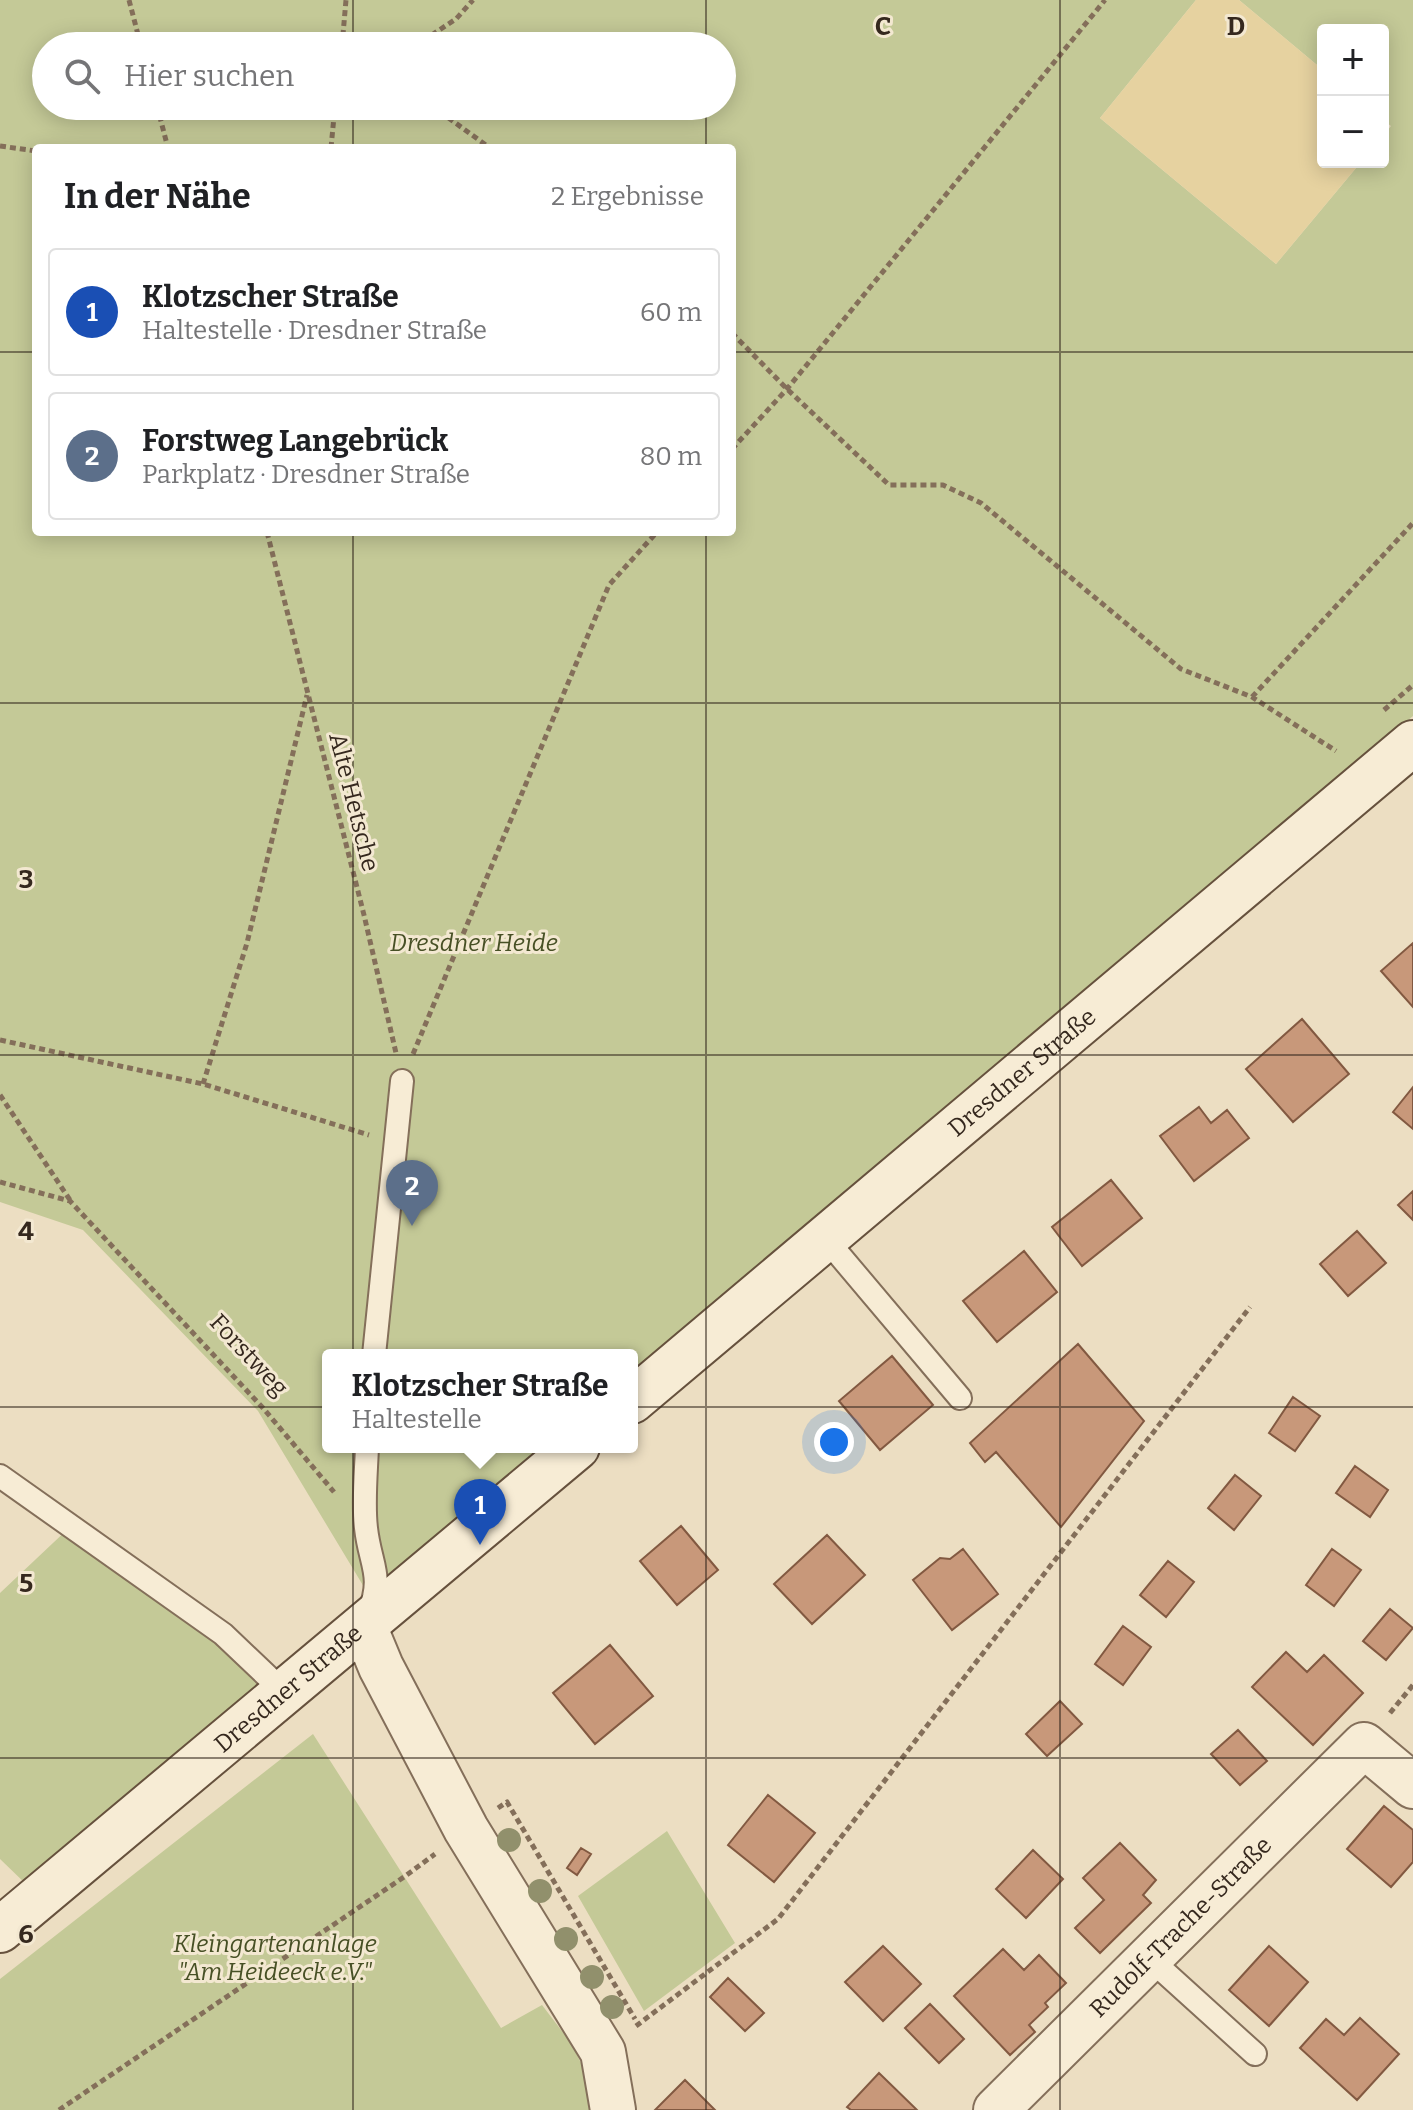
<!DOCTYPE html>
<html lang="de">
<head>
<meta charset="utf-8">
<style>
  body { margin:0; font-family:Bitter,serif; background:#f2f2f2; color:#202124 }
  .controls { position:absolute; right:24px; top:24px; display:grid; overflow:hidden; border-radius:8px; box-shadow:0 4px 20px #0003 }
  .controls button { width:72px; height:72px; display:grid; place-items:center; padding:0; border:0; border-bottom:2px solid #e0e0e0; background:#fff; color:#202124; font:40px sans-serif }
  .you { position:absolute; left:834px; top:1442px; width:28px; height:28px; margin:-20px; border:6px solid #fff; border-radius:50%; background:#1a73e8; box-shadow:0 0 0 12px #1a73e833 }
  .badge { display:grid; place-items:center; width:52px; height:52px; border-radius:50%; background:#902d31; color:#fff; font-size:26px; font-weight:700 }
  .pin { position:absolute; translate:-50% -66px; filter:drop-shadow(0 2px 4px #0008) }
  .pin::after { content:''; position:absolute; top:42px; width:28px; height:24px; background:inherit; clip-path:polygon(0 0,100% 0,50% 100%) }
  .popup { position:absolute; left:322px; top:1349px; width:316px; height:104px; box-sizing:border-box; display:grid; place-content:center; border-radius:8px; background:#fff; filter:drop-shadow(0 2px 6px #0005); font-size:26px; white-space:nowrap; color:#757577 }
  .popup b { font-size:30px; color:#202124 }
  .popup::after { content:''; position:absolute; left:50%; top:100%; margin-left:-16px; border:16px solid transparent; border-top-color:#fff }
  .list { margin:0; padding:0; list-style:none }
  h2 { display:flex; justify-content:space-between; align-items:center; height:104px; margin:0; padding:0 32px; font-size:34px }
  h2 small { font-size:26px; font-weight:400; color:#757577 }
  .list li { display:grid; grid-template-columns:52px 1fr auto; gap:24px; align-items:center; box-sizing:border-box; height:128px; margin:0 16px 16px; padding:0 16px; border:2px solid #e0e0e0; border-radius:8px }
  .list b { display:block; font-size:30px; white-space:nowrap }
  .list p { margin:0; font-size:26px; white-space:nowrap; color:#757577 }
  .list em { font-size:26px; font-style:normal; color:#757577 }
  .icon { flex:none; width:44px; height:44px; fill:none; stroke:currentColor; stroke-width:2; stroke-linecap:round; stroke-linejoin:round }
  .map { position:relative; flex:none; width:1413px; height:2110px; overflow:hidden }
  .search { position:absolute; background:#fff; box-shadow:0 4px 20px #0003; left:32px; top:32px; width:704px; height:88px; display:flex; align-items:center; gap:20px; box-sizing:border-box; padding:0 28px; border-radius:44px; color:#757577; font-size:30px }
  .panel { position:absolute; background:#fff; box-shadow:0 4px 20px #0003; left:32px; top:144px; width:704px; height:392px; border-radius:8px }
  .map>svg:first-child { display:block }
</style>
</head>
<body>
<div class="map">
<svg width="1413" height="2110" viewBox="0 0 1413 2110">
  <rect width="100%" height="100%" fill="#ecdec2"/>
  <path fill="#c4c997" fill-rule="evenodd" d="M0,0H1196L1100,118L1276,264L1361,162H1383V136L1391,126L1383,120V30H1323V70L1239,0H1413V716L1261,846L632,1372V1355H328V1447H542L367,1592L258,1411L83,1230L0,1202ZM46,46H722V106H46ZM36,148H732V532H36Z
    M71,1526L265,1681L28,1886L0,1859V1593Z
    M313,1734L501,2028L542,2005L571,2043L582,2065L592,2110H0V1979Z
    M667,1831L735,1943L644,2011L578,1896Z"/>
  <path fill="#e6d2a0" d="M1196,0H1239L1323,70V162H1361L1276,264L1100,118Z"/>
  <path fill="#c8987a" stroke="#825941" stroke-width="2" d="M1413,943V1007L1381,971Z
    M1302,1019L1349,1074L1293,1122L1246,1069Z
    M1413,1087V1129L1393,1112Z
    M1199,1107L1211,1123L1227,1110L1249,1138L1194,1181L1160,1136Z
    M1111,1180L1142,1218L1082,1266L1052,1227Z
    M1413,1191V1220L1398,1205Z
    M1357,1231L1386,1263L1348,1296L1320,1264Z
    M1024,1251L1057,1292L997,1342L963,1301Z
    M1078,1344L1144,1421L1061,1527L996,1452L985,1462L970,1443Z
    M892,1356L933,1405L880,1450L839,1401Z
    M1293,1397L1320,1416L1295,1451L1269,1433Z
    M1355,1466L1388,1490L1370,1517L1336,1493Z
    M1235,1475L1261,1496L1234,1530L1208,1508Z
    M681,1526L718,1570L677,1605L640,1561Z
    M827,1535L865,1575L812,1624L774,1584Z
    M963,1549L998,1594L952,1630L913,1580L940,1558L950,1559Z
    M1332,1549L1361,1570L1334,1606L1306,1585Z
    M1168,1561L1194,1582L1166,1617L1140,1595Z
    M1390,1609L1413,1628L1386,1660L1363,1641Z
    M1123,1626L1151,1647L1123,1685L1095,1664Z
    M610,1645L653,1696L595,1744L553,1693Z
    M1286,1652L1307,1672L1324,1655L1363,1693L1313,1745L1252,1687Z
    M1060,1701L1082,1724L1047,1756L1026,1734Z
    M1238,1730L1267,1761L1240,1785L1211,1754Z
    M768,1795L815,1833L774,1882L728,1845Z
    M1384,1806L1413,1830V1862L1391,1887L1347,1849Z
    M1120,1843L1156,1880L1143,1895L1151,1903L1100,1953L1075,1928L1104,1900L1083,1878Z
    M581,1848L591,1854L577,1875L567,1868Z
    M1033,1850L1063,1879L1026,1918L996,1889Z
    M883,1946L921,1984L883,2021L845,1982Z
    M1269,1946L1308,1982L1269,2026L1229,1990Z
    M1003,1949L1024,1970L1039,1955L1066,1983L1045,2003L1048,2007L1029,2025L1035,2032L1010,2055L954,1996Z
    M728,1978L764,2013L745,2031L710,1997Z
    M930,2004L964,2039L939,2063L905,2028Z
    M1360,2018L1399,2054L1357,2100L1300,2048L1326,2019L1344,2035Z
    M879,2073L917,2110H851L847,2107Z
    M685,2080L715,2110H655Z"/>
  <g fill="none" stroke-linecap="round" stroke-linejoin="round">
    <defs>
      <path id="lane" d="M825,1238L960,1398
        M374,1355L402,1081
        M367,1447C366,1473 363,1503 366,1528C370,1565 384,1575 369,1613
        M0,1476L223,1634L284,1692
        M1149,1958L1255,2054"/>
      <g id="street">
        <path d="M364,1626L381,1667L466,1829L603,2052L613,2110"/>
        <path id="s1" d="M996,2110L1364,1745L1413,1786"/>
      </g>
      <g id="secondary">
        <path id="s2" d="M632,1401L1413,743"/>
        <path id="s3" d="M0,1930L577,1447"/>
      </g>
    </defs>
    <use href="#lane" stroke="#846f5a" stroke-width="26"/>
    <use href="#street" stroke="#846f5a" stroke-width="48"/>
    <use href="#secondary" stroke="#66513d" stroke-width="48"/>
    <path stroke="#846f5a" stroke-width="5" stroke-dasharray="6 4" stroke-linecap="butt" d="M129,0L141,46
      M342,46L346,0
      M415,46L456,19L473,0
      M157,106L168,148
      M432,106L490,148
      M0,146L36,151
      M331,148L335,106
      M732,333L787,389L889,485H943L981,503L1181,669L1252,697L1336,751
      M732,449L787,389L1105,0
      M267,532L364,915L396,1053
      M1252,697L1413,523
      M1384,710L1413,685
      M0,1040L203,1084L369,1135
      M413,1054L609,585L657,532
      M203,1084L247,943L307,695
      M0,1095L70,1200
      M0,1182L70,1201L263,1408L334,1492
      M1390,1713L1413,1685
      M498,1808L507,1802L635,2019
      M636,2026L778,1919L1250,1307
      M59,2110L404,1877L435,1854"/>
    <use href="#lane" stroke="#f7ecd5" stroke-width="22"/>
    <use href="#street" stroke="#f7ecd5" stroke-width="44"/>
    <use href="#secondary" stroke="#f7ecd5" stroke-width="44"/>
  </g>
  <g fill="#91906c">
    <circle cx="509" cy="1840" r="12"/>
    <circle cx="540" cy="1891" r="12"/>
    <circle cx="566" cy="1939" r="12"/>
    <circle cx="592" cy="1977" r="12"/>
    <circle cx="612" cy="2007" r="12"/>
  </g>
  <path fill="none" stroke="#35281e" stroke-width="2" stroke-opacity="0.55" d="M353,0V46M706,0V46M1060,0V2110M353,106V148M706,106V148M0,352H36M732,352H1413M353,532V2110M706,532V2110M0,703H1413M0,1055H1413M0,1407H1413M0,1758H1413"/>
  <g text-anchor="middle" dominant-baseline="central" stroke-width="6" stroke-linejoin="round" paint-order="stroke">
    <g font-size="24" fill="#35281e" stroke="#f3e8d1">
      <text transform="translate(354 802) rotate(76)">Alte Hetsche</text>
      <text stroke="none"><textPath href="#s2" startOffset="510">Dresdner Straße</textPath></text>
      <text transform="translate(249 1355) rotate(47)">Forstweg</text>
      <text stroke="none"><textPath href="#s3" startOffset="376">Dresdner Straße</textPath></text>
      <text stroke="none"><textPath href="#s1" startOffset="260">Rudolf-Trache-Straße</textPath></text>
    </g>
    <g font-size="24" font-style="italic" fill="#475025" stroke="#f3e8d1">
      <text x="474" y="943">Dresdner Heide</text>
      <text x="275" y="1944">Kleingartenanlage<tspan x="275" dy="28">"Am Heideeck e.V."</tspan></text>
    </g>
  </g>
  <g font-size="26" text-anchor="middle" font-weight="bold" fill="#35281e" stroke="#f3e8d1" stroke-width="6" stroke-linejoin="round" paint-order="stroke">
    <text x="883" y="35">C</text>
    <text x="1236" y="35">D</text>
    <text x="26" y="888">3</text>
    <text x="26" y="1240">4</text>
    <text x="26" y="1592">5</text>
    <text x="26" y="1943">6</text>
  </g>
</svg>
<div class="controls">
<button>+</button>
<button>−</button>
</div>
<div class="you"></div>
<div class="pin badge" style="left:480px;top:1545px;background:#1a4fb4">1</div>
<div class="popup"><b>Klotzscher Straße</b>Haltestelle</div>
<div class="pin badge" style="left:412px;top:1226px;background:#5c6f8a">2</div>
<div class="search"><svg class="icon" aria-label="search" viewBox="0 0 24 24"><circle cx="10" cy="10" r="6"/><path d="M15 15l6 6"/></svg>Hier suchen</div>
<section class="panel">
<h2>In der Nähe<small>2 Ergebnisse</small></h2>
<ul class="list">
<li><span class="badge" style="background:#1a4fb4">1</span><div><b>Klotzscher Straße</b><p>Haltestelle · Dresdner Straße</p></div><em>60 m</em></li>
<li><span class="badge" style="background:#5c6f8a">2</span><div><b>Forstweg Langebrück</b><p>Parkplatz · Dresdner Straße</p></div><em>80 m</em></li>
</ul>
</section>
</div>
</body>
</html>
